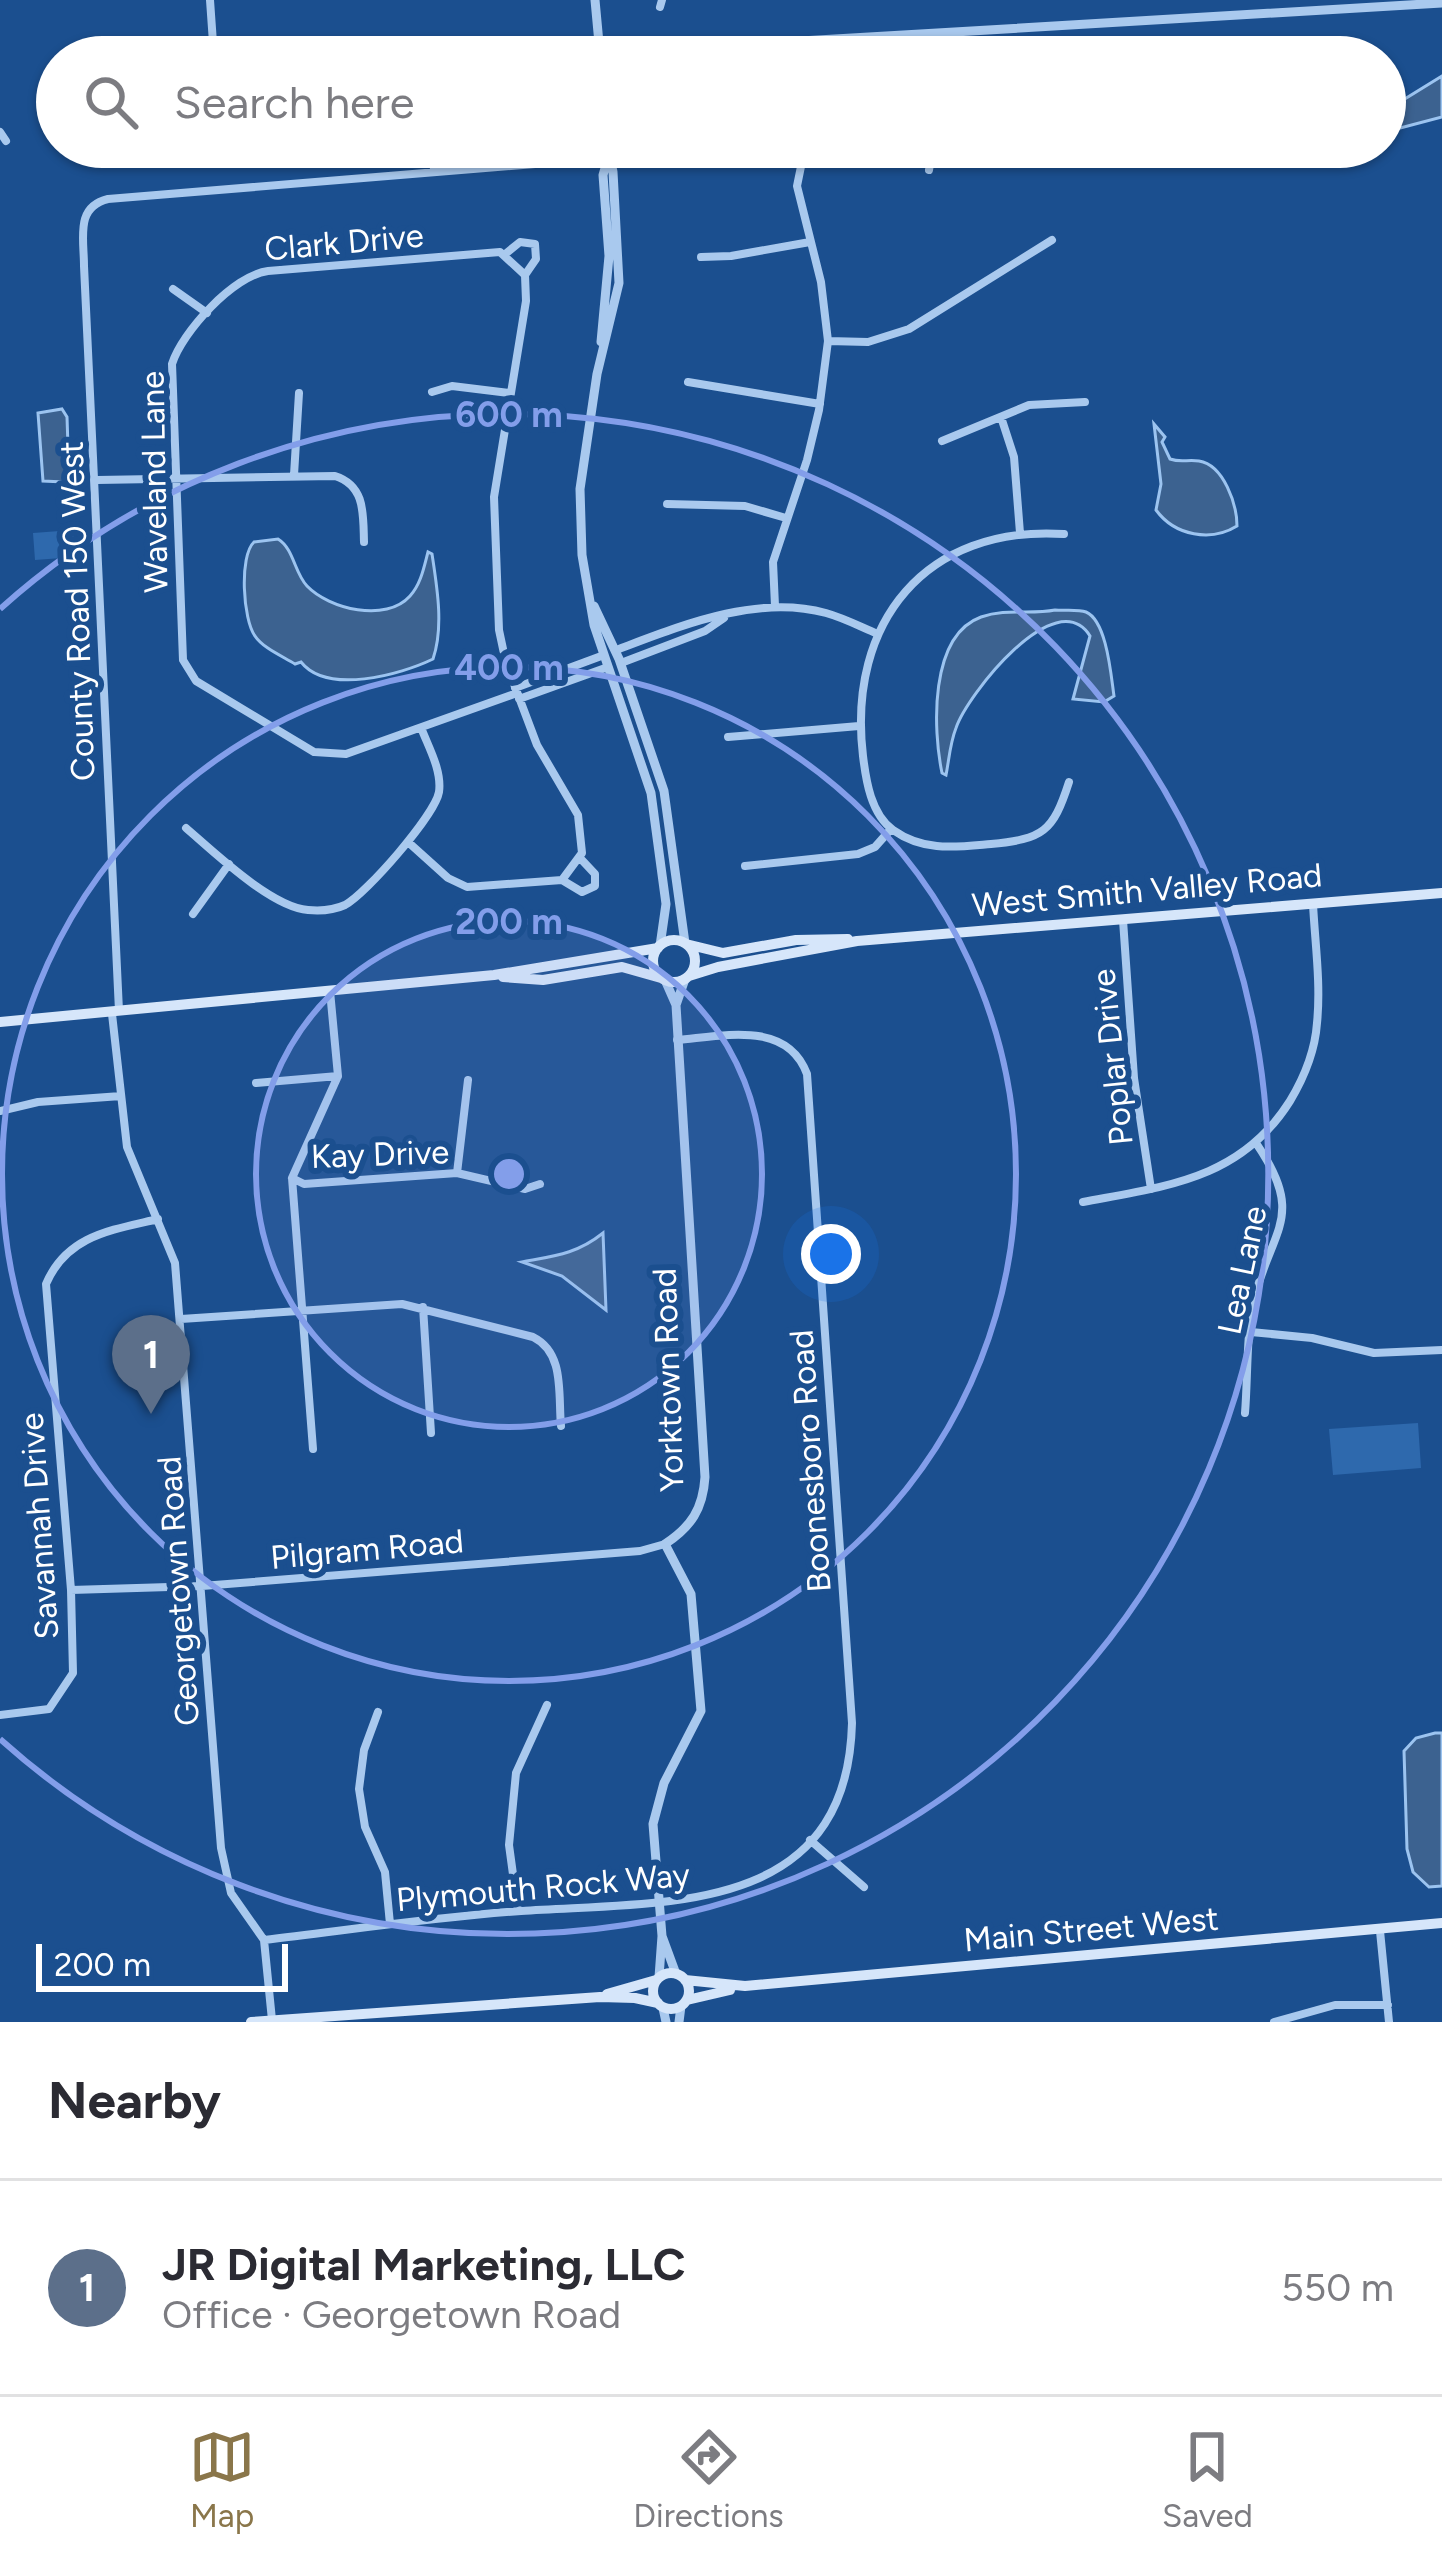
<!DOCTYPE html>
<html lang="en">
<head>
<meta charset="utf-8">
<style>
  body { margin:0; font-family:Figtree,sans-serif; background:#f2f2f3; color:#2b2b33 }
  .scale { position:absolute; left:36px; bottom:30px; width:252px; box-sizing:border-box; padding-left:12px; border:6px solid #fff; border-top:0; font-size:33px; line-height:42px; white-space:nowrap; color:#fff; -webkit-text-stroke:9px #1b4f8f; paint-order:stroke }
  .you { position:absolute; left:831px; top:1254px; width:42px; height:42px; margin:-30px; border:9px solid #fff; border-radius:50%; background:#1a73e8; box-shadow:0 0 0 18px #1a73e833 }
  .badge { display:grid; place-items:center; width:78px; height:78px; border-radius:50%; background:#8a764a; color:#fff; font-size:39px; font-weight:700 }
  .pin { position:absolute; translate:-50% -99px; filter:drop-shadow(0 3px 6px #0008) }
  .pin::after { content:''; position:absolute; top:63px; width:42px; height:36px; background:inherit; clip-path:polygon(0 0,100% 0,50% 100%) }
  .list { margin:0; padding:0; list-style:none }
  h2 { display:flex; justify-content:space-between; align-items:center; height:156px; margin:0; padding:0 48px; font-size:51px }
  h2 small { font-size:39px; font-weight:400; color:#7c7c81 }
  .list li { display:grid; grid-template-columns:78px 1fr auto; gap:36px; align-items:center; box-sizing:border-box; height:216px; padding:0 48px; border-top:3px solid #e1e1e2 }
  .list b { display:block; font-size:45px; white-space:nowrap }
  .list p { margin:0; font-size:39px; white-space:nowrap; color:#7c7c81 }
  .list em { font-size:39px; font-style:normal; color:#7c7c81 }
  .icon { flex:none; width:66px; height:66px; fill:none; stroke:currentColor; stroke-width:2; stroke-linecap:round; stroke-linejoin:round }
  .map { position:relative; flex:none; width:1442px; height:2022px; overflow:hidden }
  .search { position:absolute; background:#fff; box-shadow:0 3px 9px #0004; left:36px; right:36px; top:36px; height:132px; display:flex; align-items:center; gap:30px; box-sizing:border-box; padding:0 42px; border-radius:66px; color:#7c7c81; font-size:45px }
  .sheet { height:372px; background:#fff }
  nav { display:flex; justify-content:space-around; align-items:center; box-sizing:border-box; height:168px; border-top:3px solid #e1e1e2; background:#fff; font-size:33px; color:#7c7c81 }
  nav a { display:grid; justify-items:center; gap:6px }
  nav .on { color:#8a764a }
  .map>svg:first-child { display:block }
</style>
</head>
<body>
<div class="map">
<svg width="1442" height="2022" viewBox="0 0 1442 2022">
  <rect width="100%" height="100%" fill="#1b4f8f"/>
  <path fill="#2e69ad" d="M73,530L75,557L35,560L33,533Z
    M1418,1423L1421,1468L1333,1475L1329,1429Z"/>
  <path fill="#3c6290" stroke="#9cc4f0" stroke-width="3" d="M1442,76V117L1385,132V103L1403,100Z
    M62,409L67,417L69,477L64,482L43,481L38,413Z
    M1154,424L1165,437L1162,442L1170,459C1182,463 1187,459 1199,461C1224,465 1237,505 1237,526C1211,542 1175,536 1156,510L1161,484Z
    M278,539C294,549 294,572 307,586C329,609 386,623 410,596C421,584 424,567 428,552L432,554C437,587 444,627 433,659C400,675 327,695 301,662L295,664C282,656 263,648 255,636C243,620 239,556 254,542Z
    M1055,610C1064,611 1078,609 1086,612C1107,621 1111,676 1114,696L1104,702L1073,699L1090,636C1056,582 967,695 956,728C950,743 949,760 946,775L942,773C933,730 929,636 981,617C1007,608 1030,615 1055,610Z
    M603,1233L606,1310L562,1276L522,1262C554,1256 577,1254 603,1233Z
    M1435,1733H1442V1886L1429,1887L1413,1872L1407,1849L1404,1751L1416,1738Z"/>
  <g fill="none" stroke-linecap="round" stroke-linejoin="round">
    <path stroke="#a9c9ee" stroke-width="8" d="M210,0L214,57
      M660,7L662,0
      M926,35L928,57
      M0,132L6,141
      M433,147L434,172
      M929,170L933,147
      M504,255L520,242L535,244L536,259L525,275
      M701,257L731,256L810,242
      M173,289L207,313
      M828,341L868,342L909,329L1052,240
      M688,382L820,404
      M432,392L452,386L509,393
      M1001,417L1014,457L1020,533
      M942,441L1029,405L1085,402
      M294,475L299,393
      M97,480L335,476C366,486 363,515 364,542
      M667,504L745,506L786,518
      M1064,534C926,525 847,622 863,756C866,781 871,814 893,830C924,852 956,847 991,844C1043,839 1053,832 1069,782
      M775,606L773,562L807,460L819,410L828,341L821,282L797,186L805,147
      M616,650C680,626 756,594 826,613C844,618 861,627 878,634
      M621,663L705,631L724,618
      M515,688L604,655
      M519,699L608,667
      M728,737L859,726
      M186,828C214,852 271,907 308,910C319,911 334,910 345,905C366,894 435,815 439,792C442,771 429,748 422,730
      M408,842L448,878L467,887L562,880L582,853L578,815L537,745L506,663L499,630L494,497L526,301L525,275L500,252L268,271C234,275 182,332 172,364L183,660L196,681L314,752L346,754L517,693
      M745,866L858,854L875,847L891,829
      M562,880L582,892L595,886V874L580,858
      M193,914L229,864
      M1123,920L1134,1078L1151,1189
      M119,1011L84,266C84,238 75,207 108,199L608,158
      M112,1014L127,1147L175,1263L221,1848L231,1893L264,1940L272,2020
      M256,1083L338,1076
      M0,1111L38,1102L121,1096
      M457,1173L468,1080
      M292,1178L304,1184L457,1173L525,1189L540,1184
      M1083,1202C1167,1186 1241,1179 1290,1101C1305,1076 1315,1052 1317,1023C1321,984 1315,943 1313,904
      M423,1307L431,1433
      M181,1319L402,1304L533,1337C565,1353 558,1393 561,1426
      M1251,1332L1312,1338L1374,1353L1442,1350
      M1245,1413C1248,1376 1246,1336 1254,1300C1271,1229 1307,1217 1256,1143
      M313,1449L292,1178L338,1076L330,991
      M71,1590L202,1586L640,1551L665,1544
      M378,1712L364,1750L359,1789L365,1827L385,1872L390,1924
      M0,1715L49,1709L73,1673L71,1590L46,1284C67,1235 112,1230 158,1219
      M810,1840L864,1887
      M518,1911L509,1845L516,1773L547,1705
      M1380,1931L1389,2022
      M264,1940C349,1930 435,1917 521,1911C660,1901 847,1919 852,1723L807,1074C787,1020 723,1036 677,1040
      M1274,2022L1335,2005H1388"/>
    <path stroke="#a9c9ee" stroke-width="9" d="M595,0L600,54
      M600,53L1442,3
      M608,147L613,172L619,283L597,374L580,489L582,555L594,625L651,793L666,904L660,946
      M601,342L609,256L603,175L608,158
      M594,606L619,659L664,791L685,943
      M676,1005L685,979
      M662,1936L676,1974
      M659,1977L662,1936L653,1824L664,1783L701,1711L691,1594L665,1544C691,1527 703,1509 705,1477L676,1005L665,980
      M663,2008L666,2022
      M679,2022L681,2006"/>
    <path stroke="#d6e6fa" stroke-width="10" d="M653 961a21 21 0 1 1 42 0a21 21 0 1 1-42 0Z
      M686,944L723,953L796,940L848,939
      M689,976L718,967L857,941L1442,893
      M503,977L543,980L622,967L661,978
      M0,1022L494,975L658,948
      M653 1991a18 18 0 1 1 36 0a18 18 0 1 1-36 0Z
      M685,1980L745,1986L1442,1923
      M607,1994L656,1980
      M687,2000L730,1990
      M251,2022L600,1997L635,1998L658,2003"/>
  </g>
  <circle cx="509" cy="1174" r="253" fill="#839eea" fill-opacity=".12"/>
  <g fill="none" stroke="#839eea" stroke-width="6">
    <circle cx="509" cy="1174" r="253"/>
    <circle cx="509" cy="1174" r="507"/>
    <path d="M0 609A760 760 0 1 1 0 1739"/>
  </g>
  <g text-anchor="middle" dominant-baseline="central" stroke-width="12" stroke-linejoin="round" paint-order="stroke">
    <g font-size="33" fill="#fff" stroke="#1b4f8f">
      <text transform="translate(344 242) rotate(-5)">Clark Drive</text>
      <text transform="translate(154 482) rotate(-91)">Waveland Lane</text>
      <text transform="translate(77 611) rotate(-92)">County Road 150 West</text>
      <text transform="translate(1147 890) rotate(-5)">West Smith Valley Road</text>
      <text transform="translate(1112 1057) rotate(-96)">Poplar Drive</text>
      <text transform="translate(380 1154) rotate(-2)">Kay Drive</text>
      <text transform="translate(1242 1270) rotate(-78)">Lea Lane</text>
      <text transform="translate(668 1380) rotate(-92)">Yorktown Road</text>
      <text transform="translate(810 1461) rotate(-94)">Boonesboro Road</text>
      <text transform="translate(39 1526) rotate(-94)">Savannah Drive</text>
      <text transform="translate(367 1549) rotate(-5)">Pilgram Road</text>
      <text transform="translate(178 1591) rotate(-94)">Georgetown Road</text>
      <text transform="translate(543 1887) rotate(-5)">Plymouth Rock Way</text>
      <text transform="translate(1091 1929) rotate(-5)">Main Street West</text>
    </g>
  </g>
  <circle cx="509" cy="1174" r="18" fill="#839eea" stroke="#1b4f8f" stroke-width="6"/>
  <g font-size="36" text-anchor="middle" font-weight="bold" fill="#839eea" stroke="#1b4f8f" stroke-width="12" stroke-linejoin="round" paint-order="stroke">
    <text x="509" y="427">600 m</text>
    <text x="509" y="680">400 m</text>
    <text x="509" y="934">200 m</text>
  </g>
</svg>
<div class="scale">200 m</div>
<div class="you"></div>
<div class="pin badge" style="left:151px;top:1414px;background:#5c6f8a">1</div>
<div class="search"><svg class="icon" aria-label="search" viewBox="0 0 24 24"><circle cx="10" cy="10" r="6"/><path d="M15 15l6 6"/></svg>Search here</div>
</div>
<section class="sheet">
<h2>Nearby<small></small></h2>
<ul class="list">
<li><span class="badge" style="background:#5c6f8a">1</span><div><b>JR Digital Marketing, LLC</b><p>Office · Georgetown Road</p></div><em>550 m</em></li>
</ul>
</section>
<nav>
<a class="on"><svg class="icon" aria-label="map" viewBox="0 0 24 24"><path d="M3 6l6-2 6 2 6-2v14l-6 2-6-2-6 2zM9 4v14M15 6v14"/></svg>Map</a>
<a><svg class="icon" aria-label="directions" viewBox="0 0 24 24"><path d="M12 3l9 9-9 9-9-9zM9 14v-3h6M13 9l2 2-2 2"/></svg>Directions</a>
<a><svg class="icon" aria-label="saved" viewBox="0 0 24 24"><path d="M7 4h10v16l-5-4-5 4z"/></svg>Saved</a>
</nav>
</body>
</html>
